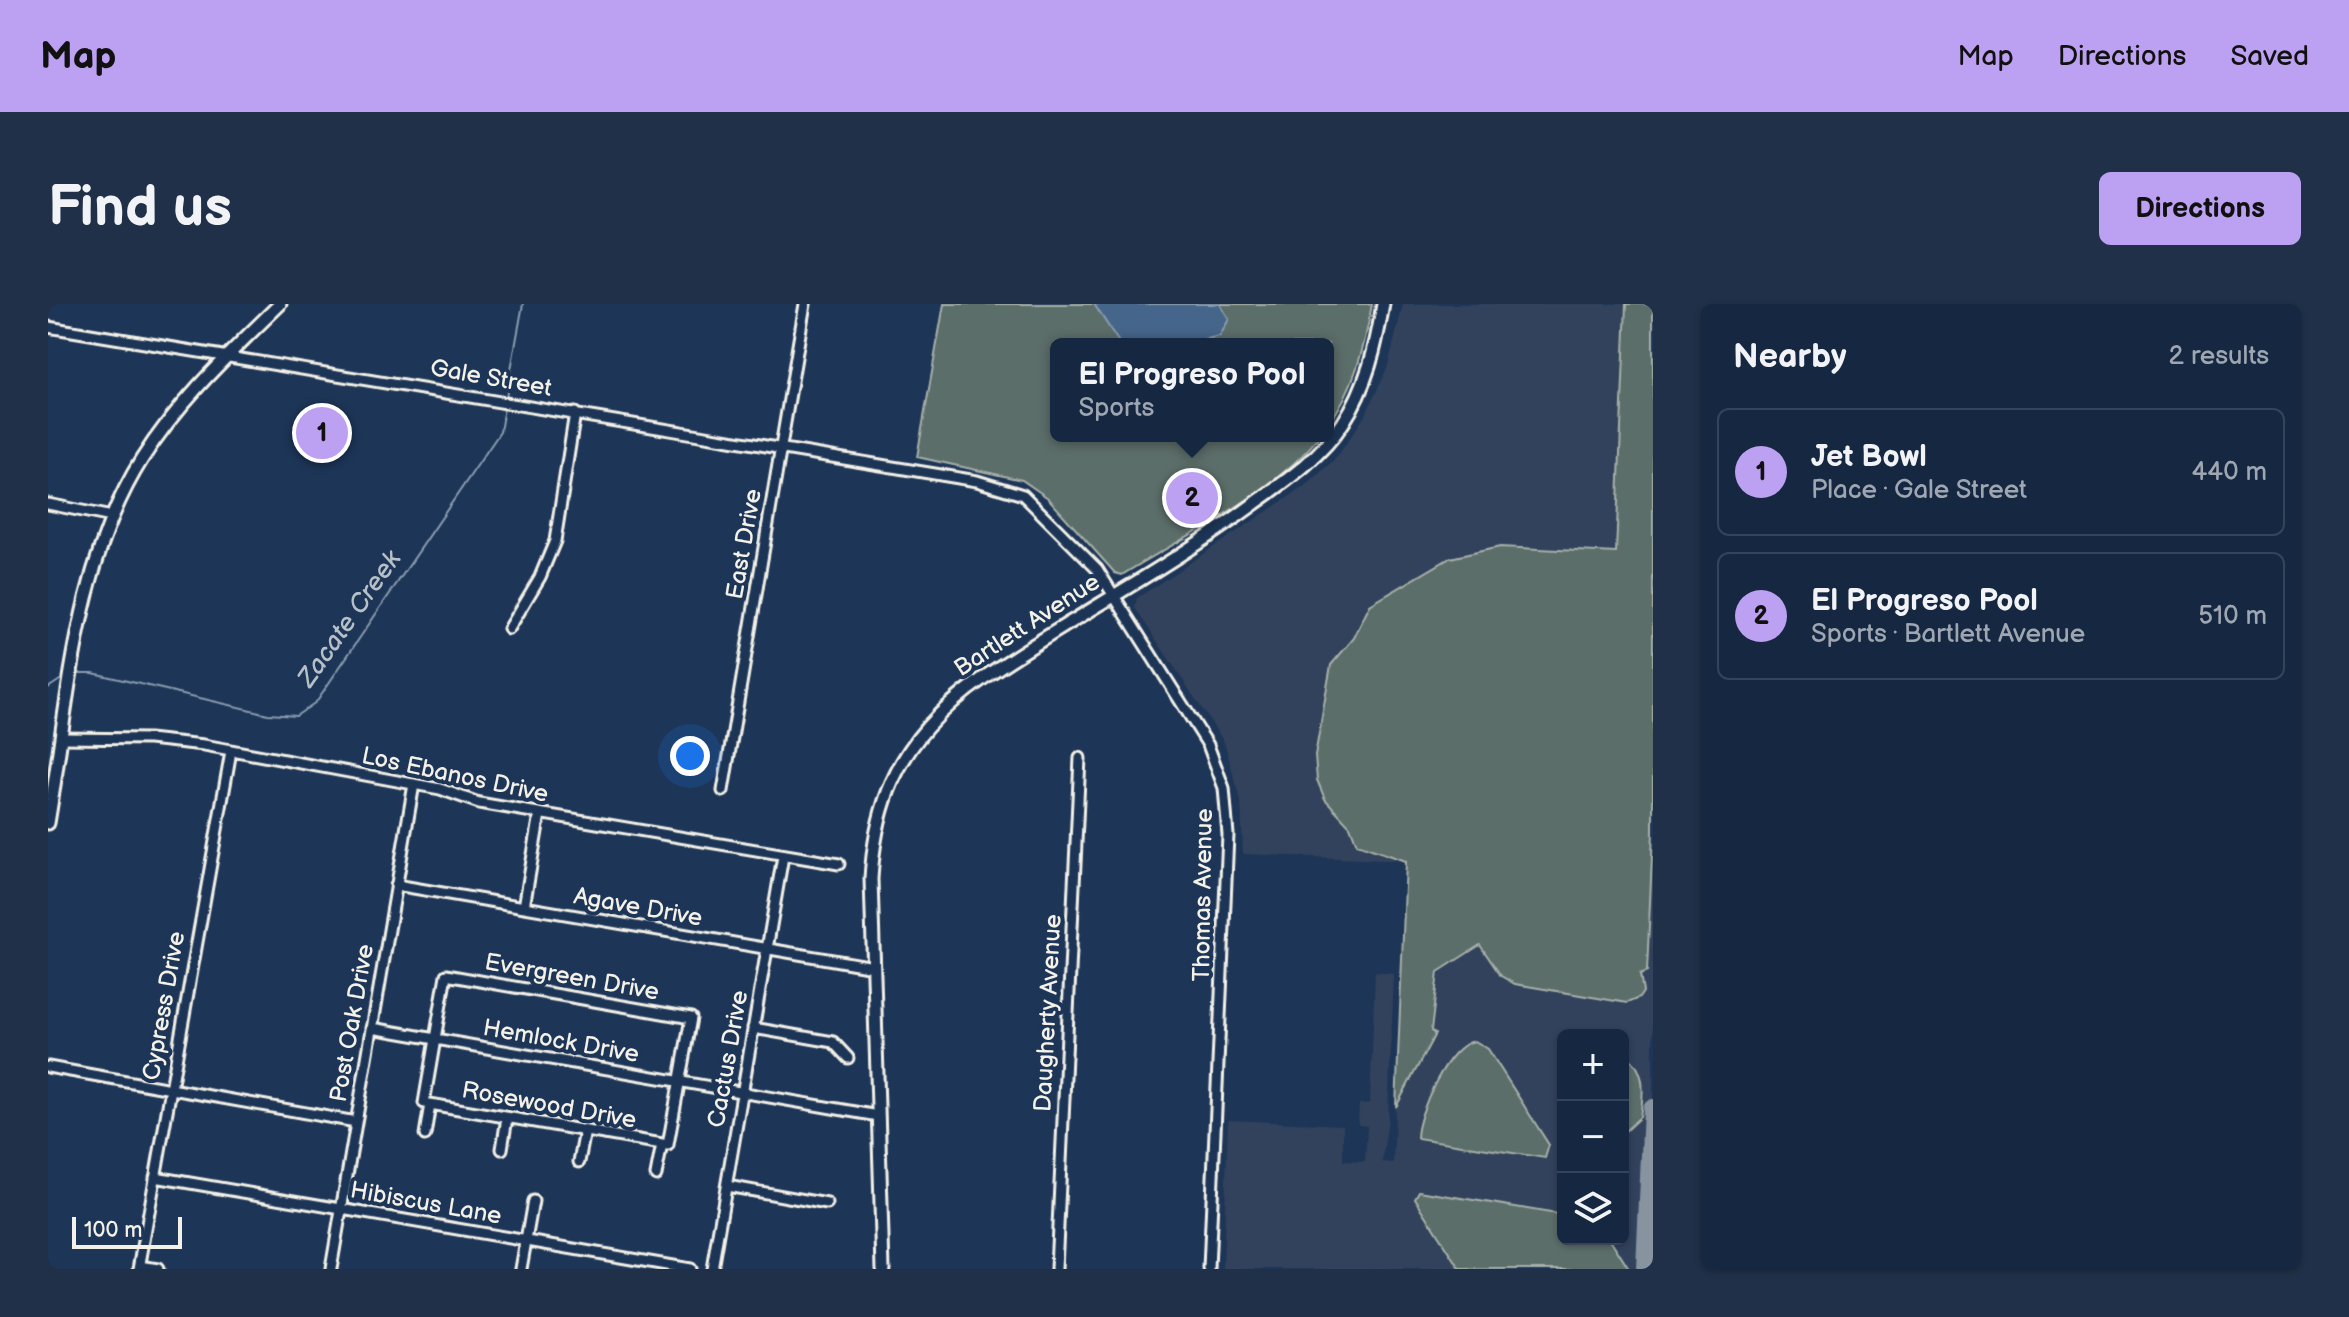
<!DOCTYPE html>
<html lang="en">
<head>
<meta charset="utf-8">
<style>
  body { margin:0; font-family:"Balsamiq Sans",sans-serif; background:#1f3048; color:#f1f3f6 }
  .controls { position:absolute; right:24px; bottom:24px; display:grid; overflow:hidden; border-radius:12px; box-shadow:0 2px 6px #0004 }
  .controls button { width:72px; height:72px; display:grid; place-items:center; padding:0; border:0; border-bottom:2px solid #35445a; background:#162841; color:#f1f3f6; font:40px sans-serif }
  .scale { position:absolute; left:24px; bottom:20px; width:110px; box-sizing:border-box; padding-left:8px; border:4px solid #f4f1e8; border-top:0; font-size:22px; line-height:28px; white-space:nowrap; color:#f4f1e8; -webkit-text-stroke:6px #1d3557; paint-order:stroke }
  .you { position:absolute; left:642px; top:452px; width:28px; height:28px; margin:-20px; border:6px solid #fff; border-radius:50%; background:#1a73e8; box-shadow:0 0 0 12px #1a73e833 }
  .badge { display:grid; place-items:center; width:52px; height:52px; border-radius:50%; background:#bca0f2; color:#111; font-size:26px; font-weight:700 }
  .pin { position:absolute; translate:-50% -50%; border:4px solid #fff; box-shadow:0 2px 8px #0006 }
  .popup { position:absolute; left:1002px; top:34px; width:284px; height:104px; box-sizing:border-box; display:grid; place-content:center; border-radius:12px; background:#162841; filter:drop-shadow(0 2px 6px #0005); font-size:26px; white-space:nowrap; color:#9ea6b1 }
  .popup b { font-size:30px; color:#f1f3f6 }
  .popup::after { content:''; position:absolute; left:50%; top:100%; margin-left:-16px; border:16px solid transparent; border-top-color:#162841 }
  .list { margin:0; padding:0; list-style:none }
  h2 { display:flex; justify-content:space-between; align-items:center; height:104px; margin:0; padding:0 32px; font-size:34px }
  h2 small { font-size:26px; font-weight:400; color:#9ea6b1 }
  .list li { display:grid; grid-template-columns:52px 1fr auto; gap:24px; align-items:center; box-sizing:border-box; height:128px; margin:0 16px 16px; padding:0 16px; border:2px solid #35445a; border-radius:12px }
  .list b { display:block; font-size:30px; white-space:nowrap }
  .list p { margin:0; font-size:26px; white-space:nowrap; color:#9ea6b1 }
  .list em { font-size:26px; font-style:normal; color:#9ea6b1 }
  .icon { flex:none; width:44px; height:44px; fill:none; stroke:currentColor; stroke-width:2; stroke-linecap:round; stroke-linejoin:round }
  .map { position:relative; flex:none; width:1605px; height:965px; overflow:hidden; border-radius:12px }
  header { display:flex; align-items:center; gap:48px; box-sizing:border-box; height:112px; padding:0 40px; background:#bca0f2; color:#111 }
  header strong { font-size:38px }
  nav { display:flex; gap:44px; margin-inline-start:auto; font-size:28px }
  .intro { display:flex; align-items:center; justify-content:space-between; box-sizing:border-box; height:192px; padding:0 48px }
  h1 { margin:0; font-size:56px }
  .button { padding:20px 36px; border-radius:12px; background:#bca0f2; color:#111; font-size:28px; font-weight:700 }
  main { display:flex; gap:48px; padding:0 48px }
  aside { flex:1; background:#162841; border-radius:12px; box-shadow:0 2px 6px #0004 }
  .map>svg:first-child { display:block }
</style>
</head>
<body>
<header>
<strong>Map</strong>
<nav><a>Map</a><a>Directions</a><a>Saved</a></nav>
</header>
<div class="intro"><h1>Find us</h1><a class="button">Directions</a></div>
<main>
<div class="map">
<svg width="1605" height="965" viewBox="0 0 1605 965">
  <rect width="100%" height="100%" fill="#1d3557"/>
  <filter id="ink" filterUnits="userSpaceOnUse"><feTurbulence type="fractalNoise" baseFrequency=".0125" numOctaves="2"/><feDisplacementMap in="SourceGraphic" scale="16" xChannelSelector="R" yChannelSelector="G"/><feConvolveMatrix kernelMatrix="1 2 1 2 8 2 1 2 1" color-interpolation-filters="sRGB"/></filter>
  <g filter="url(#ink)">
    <path fill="#30425c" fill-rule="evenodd" d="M1355,0H1605V965H1175L1180,816L1295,821V857L1317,858L1319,822L1310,821L1311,800L1322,799L1327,668L1346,670L1340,815L1334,858L1345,859L1358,557L1195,550L1193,498L1176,438L1087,304L1089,294L1260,180L1289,153L1318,110L1340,62ZM1515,731H1575V935H1515Z"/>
    <path fill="#5b6e6a" stroke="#a8b0a9" stroke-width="2" d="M896,0H1324C1317,41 1306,87 1280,120V40H1008V132H1271C1229,188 1135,233 1074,271L1067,269L1000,194L974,176L869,153Z
      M1578,0H1605V528L1599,668L1592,671L1595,688L1591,694L1579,699L1467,680L1453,672L1432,641L1390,668L1383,727L1387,730L1348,803L1358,557L1309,540L1302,522L1277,495L1269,476L1267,452L1283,361L1306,334L1322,301L1402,254L1452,243L1568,249Z
      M1427,737L1440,745L1501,841L1497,854L1369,834C1369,810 1400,740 1427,737Z
      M1575,749C1599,764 1596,788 1592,813L1575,829Z
      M1371,887L1515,911V935H1562L1581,965H1412L1367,894Z"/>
    <path fill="#45658a" stroke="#8b9db0" stroke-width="2" d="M1046,0H1172L1181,15L1172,32L1137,40H1072Z"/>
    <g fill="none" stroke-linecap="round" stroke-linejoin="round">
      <path stroke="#8b9db0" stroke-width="2" d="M458,93L475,0
        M27,369H45L220,410L248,412L268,398L452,128L456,104
        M0,384L18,372"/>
      <path stroke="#8893a0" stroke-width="20" d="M1598,965L1605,805"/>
      <defs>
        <path id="minor" d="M0,23L929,177L975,191L1049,265L1160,441L1176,484L1180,531L1161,965
          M0,200L64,213
          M461,325L492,273L507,237L527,109
          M14,434L101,435L156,441L392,485L431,499L791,560
          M675,487L757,0
          M348,581L826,663
          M476,603L492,510
          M398,671L643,714L620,841L376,799Z
          M324,724L830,812
          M705,724L785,738L800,754
          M0,763L308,818
          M377,831L382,800
          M454,845L459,814
          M531,858L537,827
          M608,871L614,840
          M107,873L642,965
          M679,882L779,900
          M92,962L110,965
          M91,965L183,447
          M283,965L366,480
          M473,965L485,897
          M664,965L735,552
          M1008,965L1032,454"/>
        <path id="major" d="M0,519C21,397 27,261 94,155C131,96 183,48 232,0
          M835,965L823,575C831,430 911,387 1023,318C1085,280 1148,243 1206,200C1238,177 1273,153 1295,119C1319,82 1328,43 1335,0"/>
      </defs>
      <use href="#minor" stroke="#f4f1e8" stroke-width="15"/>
      <use href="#major" stroke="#f4f1e8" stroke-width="17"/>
      <use href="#minor" stroke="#1d3557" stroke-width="9"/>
      <use href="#major" stroke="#1d3557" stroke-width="11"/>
    </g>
  </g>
  <g text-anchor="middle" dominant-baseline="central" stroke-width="8" stroke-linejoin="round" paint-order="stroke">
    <g font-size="24" fill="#f4f1e8" stroke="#1d3557">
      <text transform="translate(443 74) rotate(10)">Gale Street</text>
      <text transform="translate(696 240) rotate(-80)">East Drive</text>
      <text transform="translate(979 321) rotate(-33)">Bartlett Avenue</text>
      <text transform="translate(407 471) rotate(12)">Los Ebanos Drive</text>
      <text transform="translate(1155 591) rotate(-89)">Thomas Avenue</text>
      <text transform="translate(590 603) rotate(10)">Agave Drive</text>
      <text transform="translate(524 673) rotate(10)">Evergreen Drive</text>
      <text transform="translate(116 702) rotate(-80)">Cypress Drive</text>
      <text transform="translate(1000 709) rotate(-87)">Daugherty Avenue</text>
      <text transform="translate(304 719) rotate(-80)">Post Oak Drive</text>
      <text transform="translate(513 737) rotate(10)">Hemlock Drive</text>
      <text transform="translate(680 755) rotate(-80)">Cactus Drive</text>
      <text transform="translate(501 801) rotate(10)">Rosewood Drive</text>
      <text transform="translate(378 899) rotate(10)">Hibiscus Lane</text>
    </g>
    <g font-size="26" font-style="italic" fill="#b7c0c7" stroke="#1d3557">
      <text transform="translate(302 315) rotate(-55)">Zacate Creek</text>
    </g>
  </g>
</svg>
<div class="controls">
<button>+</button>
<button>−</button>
<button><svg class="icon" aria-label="layers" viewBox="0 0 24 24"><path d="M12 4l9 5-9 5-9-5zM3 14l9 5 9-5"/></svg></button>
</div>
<div class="scale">100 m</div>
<div class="you"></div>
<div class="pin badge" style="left:274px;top:129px">1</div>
<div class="pin badge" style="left:1144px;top:194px">2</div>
<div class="popup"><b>El Progreso Pool</b>Sports</div>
</div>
<aside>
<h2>Nearby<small>2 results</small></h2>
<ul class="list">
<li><span class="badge">1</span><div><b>Jet Bowl</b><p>Place · Gale Street</p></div><em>440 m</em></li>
<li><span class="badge">2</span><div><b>El Progreso Pool</b><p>Sports · Bartlett Avenue</p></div><em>510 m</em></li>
</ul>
</aside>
</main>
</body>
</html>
